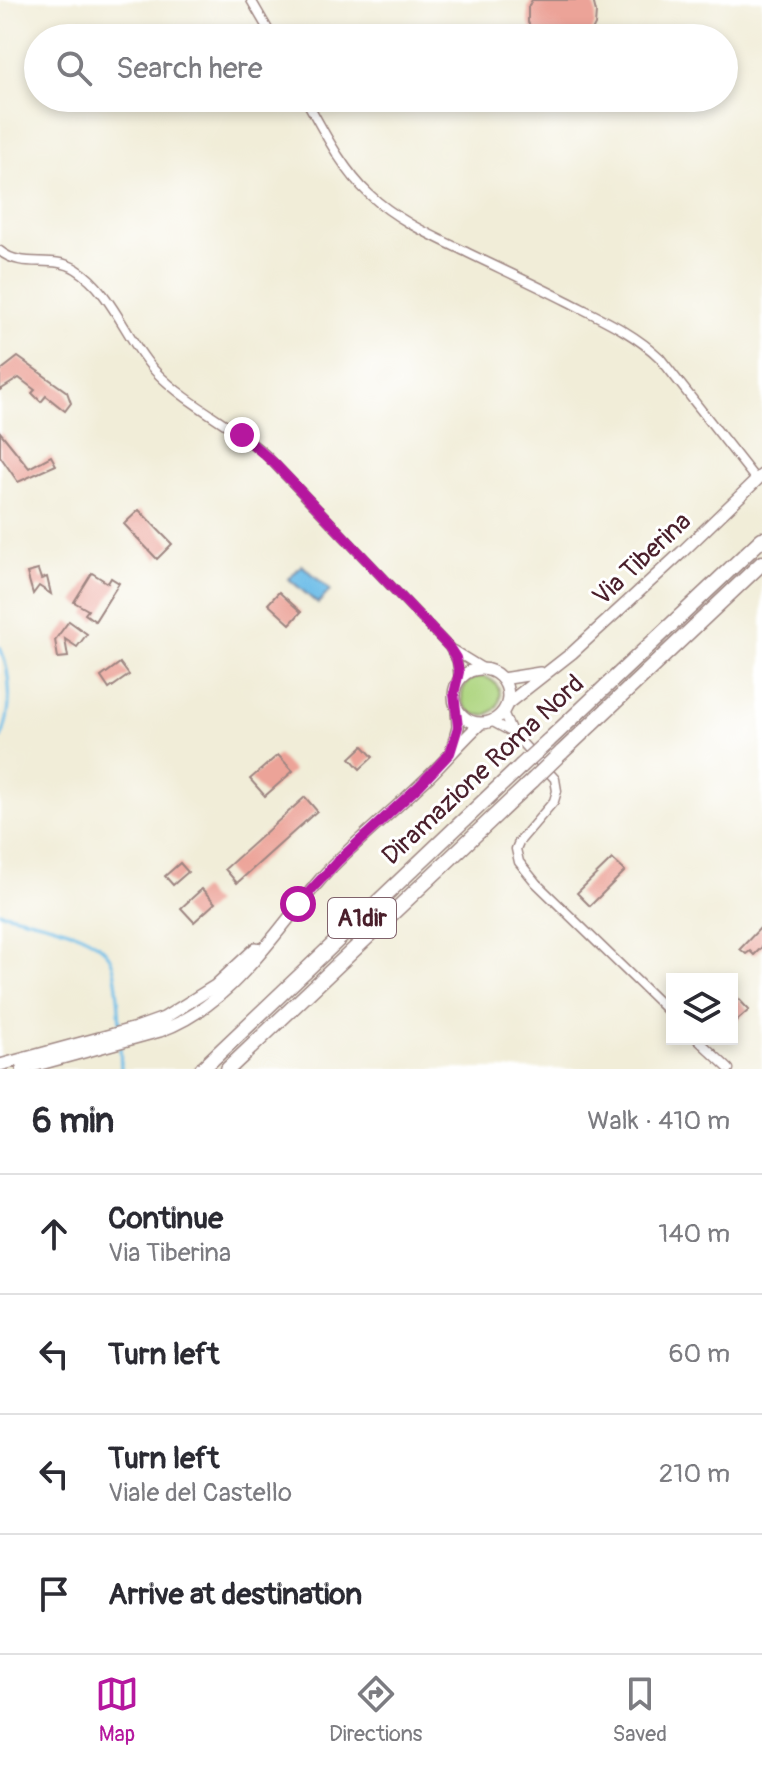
<!DOCTYPE html>
<html lang="en">
<head>
<meta charset="utf-8">
<style>
  body { margin:0; font-family:Pangolin,sans-serif; background:#f2f2f3; color:#2b2b33 }
  .controls { position:absolute; right:24px; bottom:24px; display:grid; overflow:hidden; border-radius:0px; box-shadow:0 4px 12px #0003 }
  .controls button { width:72px; height:72px; display:grid; place-items:center; padding:0; border:0; border-bottom:2px solid #e1e1e2; background:#fff; color:#2b2b33; font:40px sans-serif }
  .stop { position:absolute; width:24px; height:24px; margin:-18px; border:6px solid #b5179e; border-radius:50%; background:#fff }
  .stop.end { background:#b5179e; border-color:#fff; box-shadow:0 2px 8px #0008 }
  .list { margin:0; padding:0; list-style:none }
  h2 { display:flex; justify-content:space-between; align-items:center; height:104px; margin:0; padding:0 32px; font-size:34px }
  h2 small { font-size:26px; font-weight:400; color:#7c7c81 }
  .list li { display:grid; grid-template-columns:52px 1fr auto; gap:24px; align-items:center; box-sizing:border-box; height:120px; padding:0 32px; border-top:2px solid #e1e1e2 }
  .list b { display:block; font-size:30px; white-space:nowrap }
  .list p { margin:0; font-size:26px; white-space:nowrap; color:#7c7c81 }
  .list em { font-size:26px; font-style:normal; color:#7c7c81 }
  .icon { flex:none; width:44px; height:44px; fill:none; stroke:currentColor; stroke-width:2; stroke-linecap:round; stroke-linejoin:round }
  .map { position:relative; flex:none; width:762px; height:1069px; overflow:hidden }
  .search { position:absolute; background:#fff; box-shadow:0 4px 12px #0003; left:24px; right:24px; top:24px; height:88px; display:flex; align-items:center; gap:20px; box-sizing:border-box; padding:0 28px; border-radius:44px; color:#7c7c81; font-size:30px }
  .sheet { height:584px; background:#fff }
  nav { display:flex; justify-content:space-around; align-items:center; box-sizing:border-box; height:112px; border-top:2px solid #e1e1e2; background:#fff; font-size:22px; color:#7c7c81 }
  nav a { display:grid; justify-items:center; gap:4px }
  nav .on { color:#b5179e }
  .map>svg:first-child { display:block }
</style>
</head>
<body>
<div class="map">
<svg width="762" height="1069" viewBox="0 0 762 1069">
  <rect width="100%" height="100%" fill="#fff"/>
  <filter id="ink" filterUnits="userSpaceOnUse"><feTurbulence type="fractalNoise" baseFrequency=".0125" numOctaves="2"/><feDisplacementMap in="SourceGraphic" scale="16" xChannelSelector="R" yChannelSelector="G"/><feConvolveMatrix kernelMatrix="1 2 1 2 8 2 1 2 1" color-interpolation-filters="sRGB"/></filter>
  <filter id="wash" filterUnits="userSpaceOnUse"><feTurbulence type="fractalNoise" baseFrequency=".006" numOctaves="4" result="noise"/><feDisplacementMap in="SourceGraphic" scale="32" xChannelSelector="R" yChannelSelector="G"/><feGaussianBlur stdDeviation="1.8" result="paint"/><feColorMatrix in="noise" values="0 0 0 0 0 0 0 0 0 0 0 0 0 0 0 0 0 1.4 0 .05"/><feComposite in="paint" operator="in"/></filter>
  <g filter="url(#wash)">
    <rect width="100%" height="100%" fill="#f1edd8"/>
    <path fill="#aed580" stroke="#7c7a56" stroke-width="2" d="M462 696a19 19 0 1 1 38 0a19 19 0 1 1-38 0Z"/>
    <path fill="#6dbde8" stroke="#5c6e8a" stroke-width="2" d="M302,565L330,590L318,604L289,579Z"/>
    <g fill="none" stroke-linecap="round" stroke-linejoin="round">
      <path stroke="#6dbde8" stroke-width="3" d="M0,647C12,676 13,712 0,741
        M0,912C28,920 99,930 111,960C118,976 119,1009 120,1027
        M120,1047L121,1069"/>
    </g>
    <g id="blocks">
      <path fill="#eca398" d="M532,0H593L596,12L595,25L590,35L587,38H536L528,22V7Z
        M18,357L67,392L71,403L65,411L46,396L41,402L32,393L35,390L19,378L0,390V371Z
        M0,432L29,468L51,456L56,465L18,482L0,456Z
        M139,510L172,544L157,559L124,524Z
        M38,570L41,579L47,577L51,594L39,586L33,594L27,573Z
        M92,573L108,583L111,578L119,583L95,621L85,614L88,610L74,602Z
        M279,592L301,612L290,624L268,604Z
        M69,621L87,634L77,647L65,639L68,657L58,658L55,640Z
        M120,663L129,675L109,689L101,677Z
        M363,746L373,757L360,769L350,758Z
        M278,755L293,771L265,796L250,779Z
        M305,797L317,811L237,883L225,869Z
        M612,859L625,871L590,906L577,893Z
        M180,863L188,872L173,885L165,876Z
        M202,889L215,903L194,922L181,908Z
        M762,926V947L754,955L750,951L746,954L740,949Z
        M732,992L749,1010L732,1025Z"/>
    </g>
  </g>
  <g filter="url(#ink)">
    <use href="#blocks" fill-opacity="0" stroke="#9e8682" stroke-width="2"/>
    <g fill="none" stroke-linecap="round" stroke-linejoin="round">
      <defs>
        <path id="minor" d="M251,0L273,38
          M305,98C323,130 342,169 369,194C398,221 433,236 468,253C501,269 534,284 567,301C600,318 633,332 660,358L757,481
          M0,251C23,270 52,254 76,269C113,292 127,342 156,372C188,405 231,424 265,454L449,647L457,661L459,680
          M453,650L484,669
          M503,712L512,732L555,779L557,791L554,801L519,842L516,849L519,862L536,883L672,1015
          M491,721L511,732
          M697,1039L729,1069"/>
        <path id="secondary" d="M454 696a27 27 0 1 1 54 0a27 27 0 1 1-54 0Z
          M502,679L540,673
          M507,704L572,653L682,552L762,475
          M452,749L458,727L457,709
          M0,1065L136,1028L164,1018L215,986L256,948
          M22,1069L160,1031C235,1004 276,928 327,872C356,841 390,814 421,784C442,765 460,742 481,723"/>
        <path id="motorway" d="M548,741L762,539
          M561,753L762,563
          M202,1069L521,766
          M228,1069L533,780"/>
      </defs>
      <use href="#minor" stroke="#9e8682" stroke-width="11"/>
      <use href="#secondary" stroke="#9e8682" stroke-width="14"/>
      <use href="#motorway" stroke="#9e8682" stroke-width="17"/>
      <use href="#minor" stroke="#fff" stroke-width="8"/>
      <use href="#secondary" stroke="#fff" stroke-width="11"/>
      <use href="#motorway" stroke="#fff" stroke-width="14"/>
      <defs>
        <path id="motorway-bridge" d="M521,766L548,741
          M533,780L561,753"/>
      </defs>
      <use href="#motorway-bridge" stroke="#9e8682" stroke-width="17" stroke-linecap="butt"/>
      <use href="#motorway-bridge" stroke="#fff" stroke-width="14"/>
    </g>
  </g>
  <g fill="none" stroke-linecap="round" stroke-linejoin="round" filter="url(#ink)">
    <path stroke="#b5179e" stroke-width="10" d="M242,435L273,462L449,647L456,658L459,672L454,694L458,727L450,753L419,786L338,861L298,904"/>
  </g>
  <g text-anchor="middle" dominant-baseline="central" stroke-width="6" stroke-linejoin="round" paint-order="stroke">
    <rect fill="#fff" stroke="#80626b" stroke-width="2" x="328" y="898" width="68" height="40" rx="6"/>
    <g font-size="24" font-weight="bold" fill="#4a1f2b">
      <text x="362" y="918">A1dir</text>
    </g>
    <g font-size="26" fill="#4a1f2b" stroke="#fff">
      <text transform="translate(642 559) rotate(-43)">Via Tiberina</text>
      <text transform="translate(483 770) rotate(-43)">Diramazione Roma Nord</text>
    </g>
  </g>
</svg>
<div class="controls">
<button><svg class="icon" aria-label="layers" viewBox="0 0 24 24"><path d="M12 4l9 5-9 5-9-5zM3 14l9 5 9-5"/></svg></button>
</div>
<div class="stop" style="left:298px;top:904px"></div>
<div class="stop end" style="left:242px;top:435px"></div>
<div class="search"><svg class="icon" aria-label="search" viewBox="0 0 24 24"><circle cx="10" cy="10" r="6"/><path d="M15 15l6 6"/></svg>Search here</div>
</div>
<section class="sheet">
<h2>6 min<small>Walk · 410 m</small></h2>
<ul class="list">
<li><svg class="icon" aria-label="ahead" viewBox="0 0 24 24"><path d="M12 20V5M6 11l6-6 6 6"/></svg><div><b>Continue</b><p>Via Tiberina</p></div><em>140 m</em></li>
<li><svg class="icon" aria-label="left" viewBox="0 0 24 24"><path d="M17 20v-9H6M10 6l-5 5 5 5"/></svg><div><b>Turn left</b></div><em>60 m</em></li>
<li><svg class="icon" aria-label="left" viewBox="0 0 24 24"><path d="M17 20v-9H6M10 6l-5 5 5 5"/></svg><div><b>Turn left</b><p>Viale del Castello</p></div><em>210 m</em></li>
<li><svg class="icon" aria-label="arrive" viewBox="0 0 24 24"><path d="M6 21V4h12l-3 4 3 4H6"/></svg><div><b>Arrive at destination</b></div></li>
</ul>
</section>
<nav>
<a class="on"><svg class="icon" aria-label="map" viewBox="0 0 24 24"><path d="M3 6l6-2 6 2 6-2v14l-6 2-6-2-6 2zM9 4v14M15 6v14"/></svg>Map</a>
<a><svg class="icon" aria-label="directions" viewBox="0 0 24 24"><path d="M12 3l9 9-9 9-9-9zM9 14v-3h6M13 9l2 2-2 2"/></svg>Directions</a>
<a><svg class="icon" aria-label="saved" viewBox="0 0 24 24"><path d="M7 4h10v16l-5-4-5 4z"/></svg>Saved</a>
</nav>
</body>
</html>
